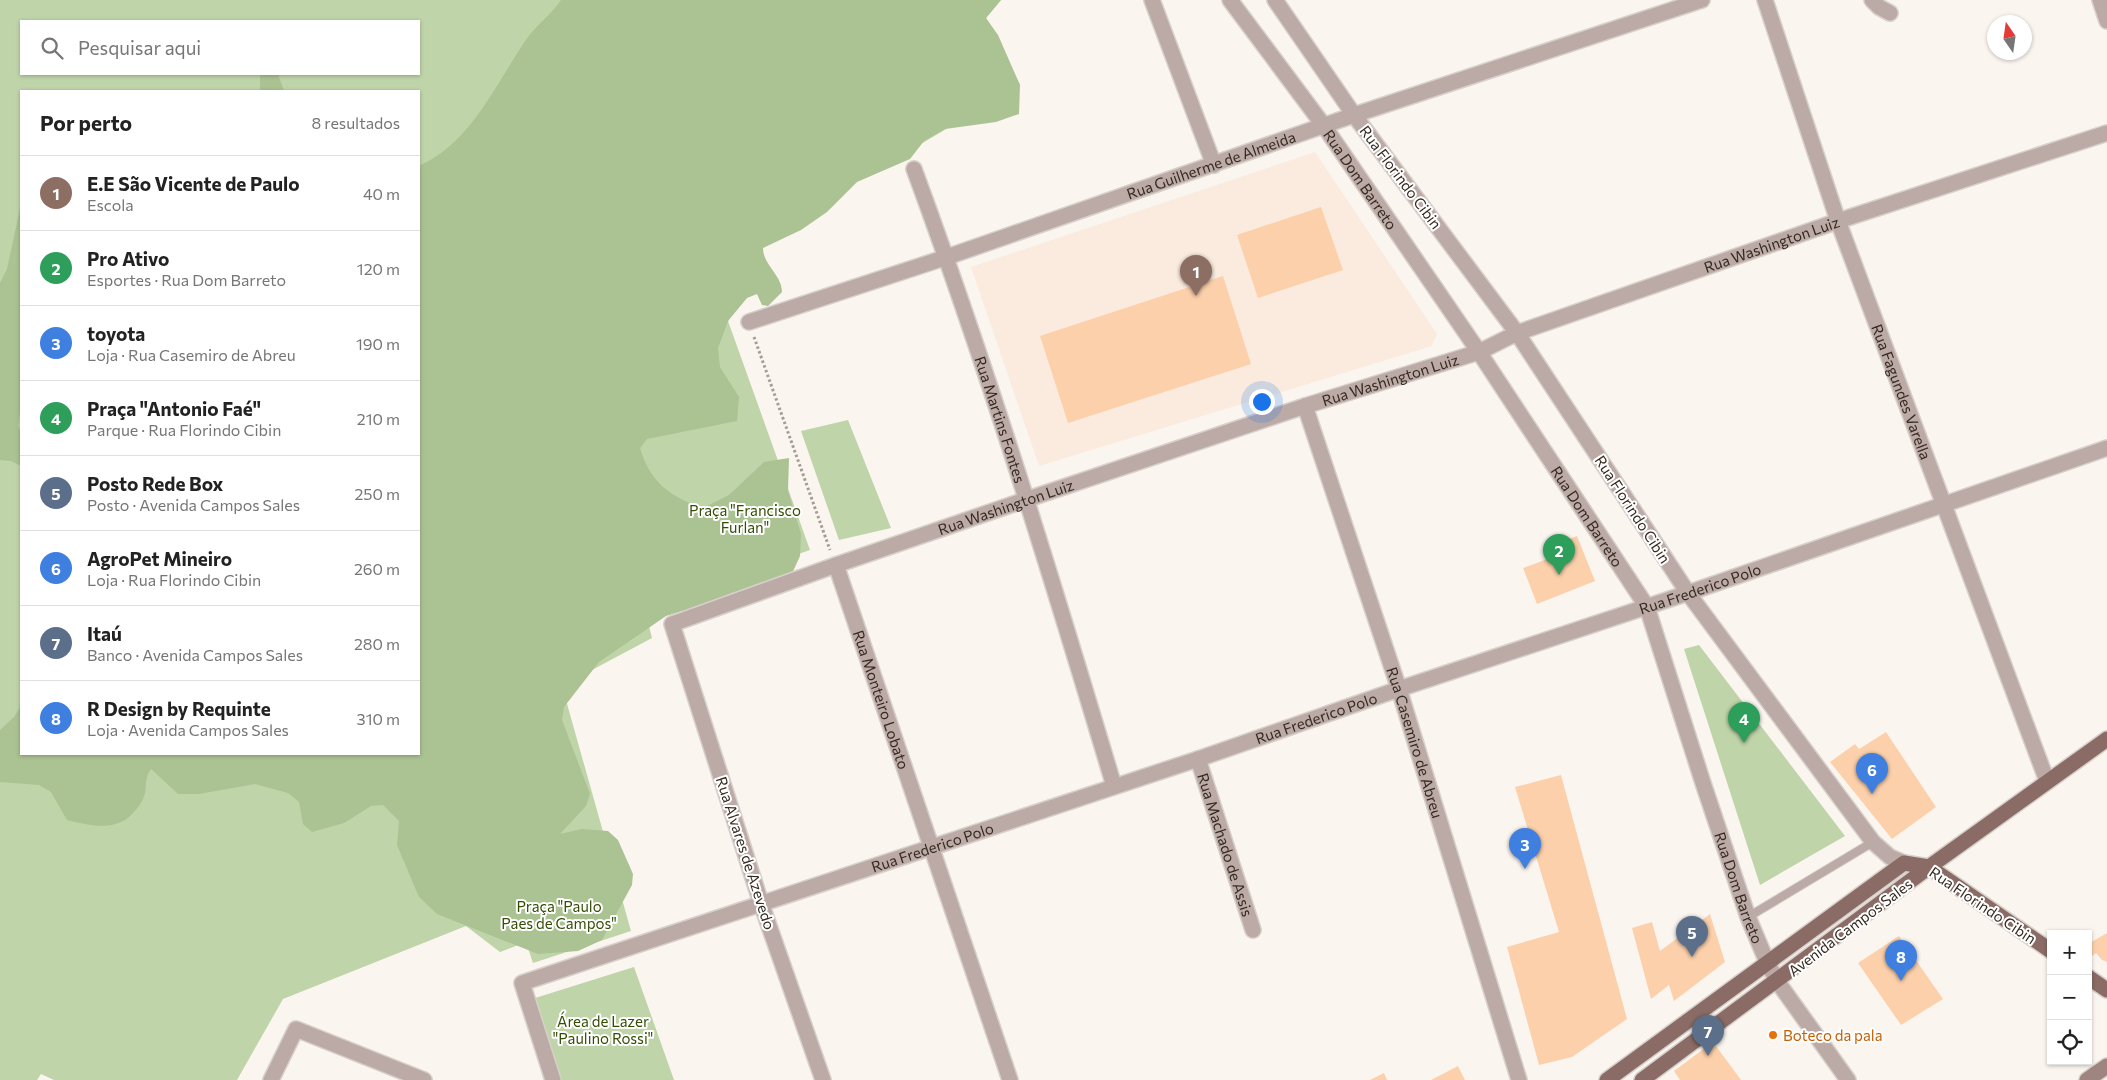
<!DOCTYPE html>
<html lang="pt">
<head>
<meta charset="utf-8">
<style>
  body { margin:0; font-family:Commissioner,sans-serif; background:#f6f6f6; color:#222 }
  .controls { position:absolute; right:15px; bottom:15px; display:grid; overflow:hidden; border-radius:0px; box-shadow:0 1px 4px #0004 }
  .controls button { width:45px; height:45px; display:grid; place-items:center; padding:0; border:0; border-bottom:1px solid #e0e0e0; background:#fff; color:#222; font:25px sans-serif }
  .compass { position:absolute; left:1987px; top:15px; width:45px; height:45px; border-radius:50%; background:#fff; box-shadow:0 1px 4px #0004; rotate:347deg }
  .you { position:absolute; left:1261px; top:401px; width:18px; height:18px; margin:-12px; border:4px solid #fff; border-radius:50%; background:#1a73e8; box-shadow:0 0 0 8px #1a73e833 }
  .badge { display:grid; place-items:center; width:32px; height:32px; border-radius:50%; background:#0b8043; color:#fff; font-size:16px; font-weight:700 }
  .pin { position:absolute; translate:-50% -41px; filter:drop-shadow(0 1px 2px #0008) }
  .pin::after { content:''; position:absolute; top:26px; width:18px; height:15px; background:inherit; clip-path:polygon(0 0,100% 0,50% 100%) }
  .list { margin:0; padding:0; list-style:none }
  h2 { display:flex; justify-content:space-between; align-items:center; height:65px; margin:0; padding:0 20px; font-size:21px }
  h2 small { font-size:16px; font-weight:400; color:#767676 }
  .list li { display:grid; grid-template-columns:32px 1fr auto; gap:15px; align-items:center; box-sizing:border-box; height:75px; padding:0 20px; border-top:1px solid #e0e0e0 }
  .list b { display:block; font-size:19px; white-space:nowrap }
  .list p { margin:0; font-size:16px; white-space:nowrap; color:#767676 }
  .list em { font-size:16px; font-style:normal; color:#767676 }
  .icon { flex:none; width:28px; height:28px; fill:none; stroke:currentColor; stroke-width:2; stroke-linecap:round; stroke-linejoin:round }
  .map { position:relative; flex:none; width:2107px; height:1080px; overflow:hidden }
  .search { position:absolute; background:#fff; box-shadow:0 1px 4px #0004; left:20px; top:20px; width:400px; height:55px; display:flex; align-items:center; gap:12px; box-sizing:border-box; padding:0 18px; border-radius:0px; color:#767676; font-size:19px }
  .panel { position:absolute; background:#fff; box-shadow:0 1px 4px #0004; left:20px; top:90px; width:400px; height:665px; border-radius:0px }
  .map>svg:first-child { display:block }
</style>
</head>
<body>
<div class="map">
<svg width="2107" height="1080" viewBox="0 0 2107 1080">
  <rect width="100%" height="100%" fill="#fbf5f0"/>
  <path fill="#faebde" d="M1315,152L1437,334L1432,346L1039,466L971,267Z"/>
  <path fill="#bfd4a9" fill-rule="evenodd" d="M0,0H1001L986,18L1020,85L857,182L763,248L728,321L810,550L669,599L639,588L652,638L562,686L631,931L533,963L526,942L500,952L466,926L283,999L237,1080H54L41,1074L37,1080H0ZM21,21H419V74H21ZM21,91H419V754H21Z
    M848,420L891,528L839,540L801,431Z
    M1699,645L1845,836L1760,885L1684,649Z
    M634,967L674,1080H557L532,999Z"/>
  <path fill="#abc292" d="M561,0H1001L986,18L998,35L1020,85L1019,114L996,122L945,129L924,141L910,159L857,182L827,212L801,230L763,248C763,265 782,275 782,292L768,306L762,305L757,294L747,298L728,321L718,348L720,367L739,397L737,421L647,439L640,448C650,482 670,497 703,508L729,495L764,462L789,458L788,491L801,534L800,556L790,578L714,612L682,611L666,616L599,662L564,707L562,720L590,794L586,806L560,834L582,829L608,831L618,840L633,874L632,885L602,940L578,951L538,954L437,914L419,897L397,845L399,821L383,805L371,806L344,823L312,832L303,824L299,802L288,793L255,784L199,794H178L151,769C143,780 148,789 143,799C125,833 99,828 67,820L51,792L39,785L0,782V730L14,717L21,706V754H419V166C471,143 495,85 526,40C536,25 551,15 561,0Z
    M260,74H278L284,91H260Z
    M21,204V405L18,426L21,433V466L11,461L0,460V283L7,269Z"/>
  <path fill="#fcd0ab" d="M1321,207L1343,270L1258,298L1237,235Z
    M1223,276L1251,364L1068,423L1040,336Z
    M1577,536L1595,581L1537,604L1523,568L1558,555L1554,545Z
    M1886,732L1936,807L1892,839L1830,762L1855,744L1859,749Z
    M1561,775L1627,1019L1572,1057L1539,1065L1507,947L1559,932L1515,787Z
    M1710,914L1725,962L1674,1001L1669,985L1651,999L1632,928L1652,922L1660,951Z
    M2107,933V962L2102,960L2096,953L2092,956L2088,948V944Z
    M1899,936L1943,999L1901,1025L1858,963Z
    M1713,1042L1741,1080H1680L1674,1071Z
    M1458,1066L1465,1080H1431Z
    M1384,1073L1387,1080H1370Z"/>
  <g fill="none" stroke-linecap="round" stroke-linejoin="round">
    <defs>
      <path id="lane" d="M1748,917L1873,842"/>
      <g id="street">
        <path d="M1152,0L1214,165"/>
        <path id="s1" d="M1230,0L1324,126L1479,352L1647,607L1703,783L1748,917L1767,962L1777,981L1848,1080"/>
        <path d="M1275,0L1354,115L1517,333L1688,593L1873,842L1890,857L1904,863"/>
        <path id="s2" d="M1765,0L1838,221L2047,781"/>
        <path d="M1872,0L1879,7L1890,13"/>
        <path d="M2100,0L2107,21"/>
        <path id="s3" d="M914,169C989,372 1052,579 1114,786"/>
        <path id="s4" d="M749,322L947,257L1354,115L1702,0"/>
        <path id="s5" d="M1305,406L1399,689L1519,1080"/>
        <path id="s6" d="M836,565L1010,1080"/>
        <path id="s7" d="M1198,759L1253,930"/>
        <path d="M271,1080L296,1029L424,1080"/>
        <path id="s8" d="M553,1080L522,983L1198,759L1399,689L1688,593L2107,448"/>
        <path id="s9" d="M823,1080L761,903L672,624L836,565L1028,499L1305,406L1479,352L1517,333L1838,221L2107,133"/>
      </g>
      <path id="secondary" d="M2087,1080L2107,1066"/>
      <path id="primary" d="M2088,977L2107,990
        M1607,1080L1904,863L1929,867L2051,951
        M1642,1080L1929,867L2107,739"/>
    </defs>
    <use href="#lane" stroke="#d7d0cb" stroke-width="10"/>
    <use href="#street" stroke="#d7d0cb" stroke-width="18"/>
    <use href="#secondary" stroke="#d7d0cb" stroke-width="18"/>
    <use href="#primary" stroke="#d7d0cb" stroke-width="18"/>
    <path stroke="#a49c95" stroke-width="3" stroke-dasharray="2.5 2.5" stroke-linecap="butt" d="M754,337L830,550"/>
    <use href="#lane" stroke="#bcaaa7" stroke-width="8"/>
    <use href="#street" stroke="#bcaaa7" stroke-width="15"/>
    <use href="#secondary" stroke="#9f8580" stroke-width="15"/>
    <use href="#primary" stroke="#8a6b65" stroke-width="15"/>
  </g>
  <circle fill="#e8710a" stroke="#fff" stroke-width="2" cx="1773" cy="1035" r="5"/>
  <g text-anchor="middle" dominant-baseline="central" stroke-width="4" stroke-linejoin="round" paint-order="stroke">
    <g font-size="15" fill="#352a20" stroke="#fff">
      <text stroke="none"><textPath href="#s4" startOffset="488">Rua Guilherme de Almeida</textPath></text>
      <text transform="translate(1401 177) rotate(53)">Rua Florindo Cibin</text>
      <text stroke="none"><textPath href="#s1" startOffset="222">Rua Dom Barreto</textPath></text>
      <text stroke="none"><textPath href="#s9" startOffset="1644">Rua Washington Luiz</textPath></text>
      <text stroke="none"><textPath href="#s9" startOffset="1239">Rua Washington Luiz</textPath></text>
      <text stroke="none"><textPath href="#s2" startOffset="415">Rua Fagundes Varella</textPath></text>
      <text stroke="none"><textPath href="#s3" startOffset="265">Rua Martins Fontes</textPath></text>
      <text stroke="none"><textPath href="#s9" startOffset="834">Rua Washington Luiz</textPath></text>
      <text transform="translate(1633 509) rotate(57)">Rua Florindo Cibin</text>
      <text stroke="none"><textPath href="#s1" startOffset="628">Rua Dom Barreto</textPath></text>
      <text stroke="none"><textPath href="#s8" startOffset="1344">Rua Frederico Polo</textPath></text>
      <text stroke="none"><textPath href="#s6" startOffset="142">Rua Monteiro Lobato</textPath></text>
      <text stroke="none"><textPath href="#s8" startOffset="939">Rua Frederico Polo</textPath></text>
      <text stroke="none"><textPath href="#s5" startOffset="354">Rua Casemiro de Abreu</textPath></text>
      <text stroke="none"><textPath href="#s7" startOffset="90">Rua Machado de Assis</textPath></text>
      <text stroke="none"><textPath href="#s8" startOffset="534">Rua Frederico Polo</textPath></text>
      <text transform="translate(746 853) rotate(72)">Rua Alvares de Azevedo</text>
      <text stroke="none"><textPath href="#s1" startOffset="1032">Rua Dom Barreto</textPath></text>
      <text transform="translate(1983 905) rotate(34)">Rua Florindo Cibin</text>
      <text transform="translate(1850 927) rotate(-37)">Avenida Campos Sales</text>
    </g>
    <g font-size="15" fill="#334d03" stroke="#fff">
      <text x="745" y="510">Praça "Francisco<tspan x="745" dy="17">Furlan"</tspan></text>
      <text x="559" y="906">Praça "Paulo<tspan x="559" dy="17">Paes de Campos"</tspan></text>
      <text x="603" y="1021">Área de Lazer<tspan x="603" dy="17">"Paulino Rossi"</tspan></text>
    </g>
    <g font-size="15" fill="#c56008" stroke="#fff" text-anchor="start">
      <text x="1783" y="1035">Boteco da pala</text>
    </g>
  </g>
</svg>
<div class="controls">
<button>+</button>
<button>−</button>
<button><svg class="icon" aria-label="locate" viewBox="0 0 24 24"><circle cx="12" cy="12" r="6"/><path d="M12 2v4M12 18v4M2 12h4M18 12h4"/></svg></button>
</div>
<svg class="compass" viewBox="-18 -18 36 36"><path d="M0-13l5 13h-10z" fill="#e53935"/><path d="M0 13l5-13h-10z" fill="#767676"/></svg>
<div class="you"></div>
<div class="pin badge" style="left:1196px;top:296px;background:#8d6e63">1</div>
<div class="pin badge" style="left:1559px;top:575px;background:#2e9e5b">2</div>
<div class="pin badge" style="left:1525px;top:869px;background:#3f7fe0">3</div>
<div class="pin badge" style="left:1744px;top:743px;background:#2e9e5b">4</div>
<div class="pin badge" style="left:1692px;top:957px;background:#5c6f8a">5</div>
<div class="pin badge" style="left:1872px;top:794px;background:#3f7fe0">6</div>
<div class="pin badge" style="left:1708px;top:1056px;background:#5c6f8a">7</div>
<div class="pin badge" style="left:1901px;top:981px;background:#3f7fe0">8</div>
<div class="search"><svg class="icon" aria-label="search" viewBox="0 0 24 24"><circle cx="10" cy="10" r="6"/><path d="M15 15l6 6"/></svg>Pesquisar aqui</div>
<section class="panel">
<h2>Por perto<small>8 resultados</small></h2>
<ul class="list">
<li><span class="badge" style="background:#8d6e63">1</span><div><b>E.E São Vicente de Paulo</b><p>Escola</p></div><em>40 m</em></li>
<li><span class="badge" style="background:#2e9e5b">2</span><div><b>Pro Ativo</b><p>Esportes · Rua Dom Barreto</p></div><em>120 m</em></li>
<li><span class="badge" style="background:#3f7fe0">3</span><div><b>toyota</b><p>Loja · Rua Casemiro de Abreu</p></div><em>190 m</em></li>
<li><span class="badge" style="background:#2e9e5b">4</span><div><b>Praça &quot;Antonio Faé&quot;</b><p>Parque · Rua Florindo Cibin</p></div><em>210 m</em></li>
<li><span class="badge" style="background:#5c6f8a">5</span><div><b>Posto Rede Box</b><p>Posto · Avenida Campos Sales</p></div><em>250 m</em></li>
<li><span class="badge" style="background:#3f7fe0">6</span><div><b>AgroPet Mineiro</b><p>Loja · Rua Florindo Cibin</p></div><em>260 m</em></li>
<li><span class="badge" style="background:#5c6f8a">7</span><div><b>Itaú</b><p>Banco · Avenida Campos Sales</p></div><em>280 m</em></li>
<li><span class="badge" style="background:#3f7fe0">8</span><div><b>R Design by Requinte</b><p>Loja · Avenida Campos Sales</p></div><em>310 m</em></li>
</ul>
</section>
</div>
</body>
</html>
